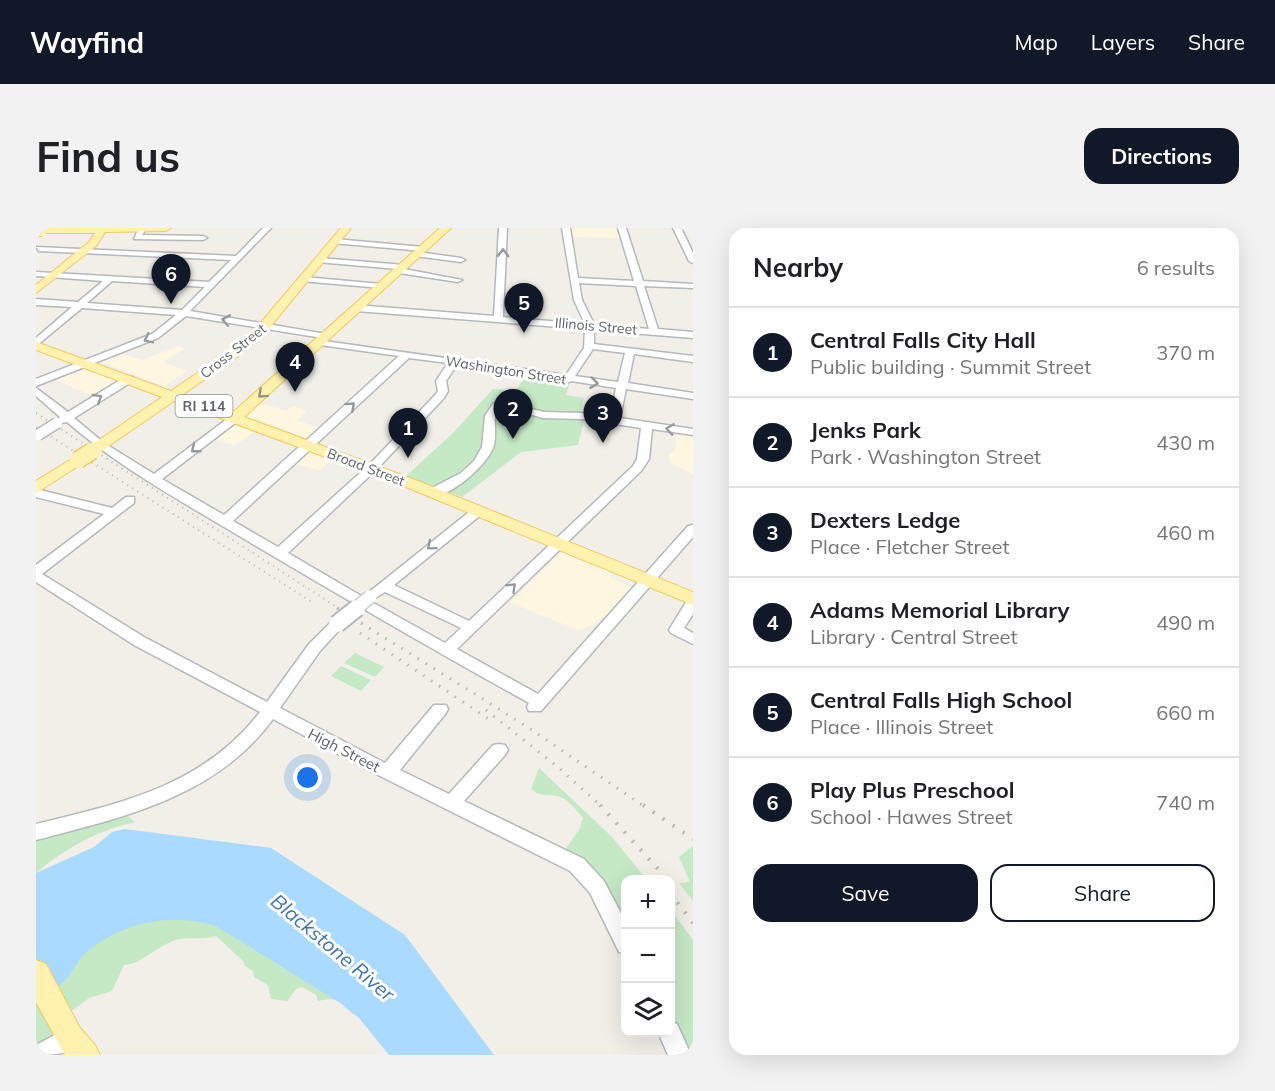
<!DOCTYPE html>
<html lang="en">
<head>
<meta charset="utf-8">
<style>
  body { margin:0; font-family:Mulish,sans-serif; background:#f2f2f2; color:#202124 }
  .controls { position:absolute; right:18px; bottom:18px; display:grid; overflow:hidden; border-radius:12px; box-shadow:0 6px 24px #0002 }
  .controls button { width:54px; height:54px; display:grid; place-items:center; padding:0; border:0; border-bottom:2px solid #e0e0e0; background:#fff; color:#202124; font:30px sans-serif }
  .you { position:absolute; left:272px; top:550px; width:21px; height:21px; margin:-15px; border:4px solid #fff; border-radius:50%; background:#1a73e8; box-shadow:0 0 0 9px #1a73e833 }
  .badge { display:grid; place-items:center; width:39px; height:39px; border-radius:50%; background:#111827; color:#fff; font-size:20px; font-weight:700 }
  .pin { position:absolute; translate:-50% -50px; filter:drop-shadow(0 2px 3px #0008) }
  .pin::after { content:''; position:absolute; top:32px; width:21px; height:18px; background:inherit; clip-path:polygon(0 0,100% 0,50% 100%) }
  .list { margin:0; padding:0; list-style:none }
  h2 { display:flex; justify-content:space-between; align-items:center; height:78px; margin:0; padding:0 24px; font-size:26px }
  h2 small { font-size:20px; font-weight:400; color:#757577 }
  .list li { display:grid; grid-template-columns:39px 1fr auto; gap:18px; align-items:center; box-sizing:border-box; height:90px; padding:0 24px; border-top:2px solid #e0e0e0 }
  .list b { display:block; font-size:22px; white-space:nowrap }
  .list p { margin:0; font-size:20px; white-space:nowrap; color:#757577 }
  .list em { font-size:20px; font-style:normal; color:#757577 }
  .actions { display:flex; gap:12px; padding:18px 24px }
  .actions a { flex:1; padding:14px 0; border:2px solid #111827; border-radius:18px; text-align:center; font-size:21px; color:#111827 }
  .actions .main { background:#111827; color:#fff }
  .icon { flex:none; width:33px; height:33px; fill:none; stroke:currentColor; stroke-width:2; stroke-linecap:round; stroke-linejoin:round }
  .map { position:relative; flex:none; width:657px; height:827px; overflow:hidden; border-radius:18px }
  header { display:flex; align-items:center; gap:36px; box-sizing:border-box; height:84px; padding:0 30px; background:#111827; color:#fff }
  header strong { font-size:28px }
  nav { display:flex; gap:33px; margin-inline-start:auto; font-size:21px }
  .intro { display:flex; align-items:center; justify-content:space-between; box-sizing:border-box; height:144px; padding:0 36px }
  h1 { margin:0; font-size:42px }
  .button { padding:15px 27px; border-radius:18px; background:#111827; color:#fff; font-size:21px; font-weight:700 }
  main { display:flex; gap:36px; padding:0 36px }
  aside { flex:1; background:#fff; border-radius:18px; box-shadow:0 6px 24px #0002 }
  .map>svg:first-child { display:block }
</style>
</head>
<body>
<header>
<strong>Wayfind</strong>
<nav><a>Map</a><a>Layers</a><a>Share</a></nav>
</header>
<div class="intro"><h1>Find us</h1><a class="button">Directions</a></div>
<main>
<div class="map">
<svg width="657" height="827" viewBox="0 0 657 827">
  <rect width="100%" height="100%" fill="#f1efe8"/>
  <path fill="#fef7e0" d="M529,0H584L588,10L531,9Z
    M143,118L148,121L127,134L151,143L128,158L62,133L81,125L107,132Z
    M43,141L84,153L59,169L18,151Z
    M222,174L250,183L257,178L271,183L261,192L283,200L271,211L206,188Z
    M201,195L221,202L198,218L179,210Z
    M640,202L657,204V246L634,235L633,226L639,223Z
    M272,221L298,230L284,242L255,235Z
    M527,323L578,344L574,350L597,360L579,380L555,398L542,402L474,374Z"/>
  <path fill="#c5e8c5" d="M489,148L534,154L530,167L548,170L542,190L548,192L542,217L485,224L426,269L370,248L417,205L457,161L480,163Z
    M319,425L348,439L339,449L308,435Z
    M305,438L335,452L325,463L295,448Z
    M503,540L576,609L610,651L590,652L589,725L568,682L525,628L544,600L547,590C541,583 533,572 524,569C514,565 504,570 495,561Z
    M78,577L99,594C62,602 28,621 0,645V601Z
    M657,618V673L643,655L654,654L643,629Z
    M150,673L331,786H316C309,771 297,769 282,773L280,767L266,759L260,761L251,773L235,771L232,757L218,749L217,743L209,738L207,733L180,708C168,712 155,709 143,711C124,715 105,737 88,737L76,763L53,770L25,791L26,813L0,827V751L99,689Z
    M635,682L657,712V827H640L634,804Z"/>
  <path fill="#aadaff" d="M89,601L235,620L369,707L458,827H353L323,790L304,775L180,698C134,684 85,694 49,726C41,733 37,743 30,751C22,761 11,767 0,774V645L58,619L76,604Z"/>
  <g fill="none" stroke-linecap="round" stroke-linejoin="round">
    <defs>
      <path id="minor" d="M103,0L110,1L106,7L167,8L171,10L167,12L98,11Z
        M227,0H235L154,83L290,106L293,107V111L150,88L122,110L0,158V151L116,106L140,87L46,80L0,118V110L36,79L0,77V71L42,74L67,53L0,48V44L173,54L195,32L3,23L0,19L200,28ZM76,53L169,59L146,82L51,75Z
        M463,0H471L467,89L549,96L538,72L526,0H534L542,50L598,53L582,0H590L607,53L657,56V60L608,58L622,101L657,104V110L558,102V116L657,128V134L598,126L592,155L657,165V171L590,161L584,190L657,201V207L616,201L613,231L606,242L421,421L502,466L652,298L657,297V309L505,483H493L491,479L493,475C396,421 301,366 205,309C145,273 84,240 31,194L20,196L19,194L24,189L0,168V160L32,184L89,149H97V153L38,190L68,215L118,246L195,188H203V192L126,251L188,287L363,128L284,117L281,116V112L530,147L548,120L549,101L320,83L316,80L320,77L458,88ZM543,55L600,58L613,101L558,96L546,72ZM557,121L589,125L582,154L539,148ZM373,130L412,135L400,153L402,163L400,166L335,235L242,319L197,293ZM421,137L526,152L531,155L535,153L580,160L574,189L546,185L508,184L463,173L457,176L449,188L446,219L438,233L425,245L392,262V268C412,272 450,238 457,220C461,210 458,198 459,188L468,179L507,190L546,191L605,200L601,231L597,238L433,393L358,357L446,286V280H438L327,369L252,325L343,239L408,170L412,163L410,153ZM349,364L425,400L409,415L334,373Z
        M637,0H645L657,25V35L653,33Z
        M299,11L387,19L391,21L387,23L296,15Z
        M382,24L425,30L429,32L425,34L379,28Z
        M284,30L368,37L372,39L368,41L426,52L422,54L363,45L359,43L362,41L281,34L280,32Z
        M268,49L345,56L349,58L345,60L265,53V49Z
        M0,261L76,280L90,269H98V275L6,346L108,409L231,474L273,416L296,393H306L308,396L306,399L284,423L244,480L349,535L398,477H410L412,481L410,485L364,542L413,566L457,517L463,516L469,517L472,522L469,527L428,573L548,631L568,653L590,695V726L583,724L554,665L534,643L332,542L237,491C180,569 88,589 0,612V596C86,575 167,558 224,484L98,417L0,354V337L68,286L0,269Z
        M657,369V386L648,400L657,405V416L635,405L633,402L652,371Z
        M634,793L641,796L655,827H632L622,804H634Z
        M34,799L42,802L45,810C37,827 18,827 0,827V817Z"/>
      <path id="major" d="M6,0H135L130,3L69,4L60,18L0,65V57L53,14L59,5H3V1Z
        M305,0H315L230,104L201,129L146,167L196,185L404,0H415L208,189L377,251L657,364V377L365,257L138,173L64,224H54L52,221L54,218L126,169L0,122V114L135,163L193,123L222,98Z
        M42,227L47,229L50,232L47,235L0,265V253Z
        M0,732L10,736L44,800L59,817L64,827H29L0,774Z"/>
    </defs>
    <use href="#minor" stroke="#b5b8bc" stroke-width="3"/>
    <use href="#major" stroke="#f2c960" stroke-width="2"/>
    <use href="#minor" fill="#fff" fill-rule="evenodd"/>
    <use href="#major" fill="#fff2af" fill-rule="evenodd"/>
    <path stroke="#b6b7b8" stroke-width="1.5" stroke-dasharray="1 4" stroke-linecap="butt" d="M0,7L6,0"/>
    <path stroke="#b6b7b8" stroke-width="2" stroke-dasharray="1 5" stroke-linecap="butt" d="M0,185L304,381
      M0,199L276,374"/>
    <path stroke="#b6b7b8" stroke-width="3" stroke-dasharray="1.5 8" stroke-linecap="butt" d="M301,380L490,498L609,579
      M324,405L454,492
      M450,482L523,540L566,579"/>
    <path stroke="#b6b7b8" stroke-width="4" stroke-dasharray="2 10" stroke-linecap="butt" d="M564,577L632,652
      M607,577L657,611
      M634,665L657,695"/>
    <defs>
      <path id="minor-bridge-far2" d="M2,207L21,195"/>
      <path id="minor-bridge-far1" d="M319,381L334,369"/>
      <path id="minor-bridge" d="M301,396L321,380"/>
      <path id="major-bridge-far2" d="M0,3H6"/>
      <path id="major-bridge-far1" d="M54,224L59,221"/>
      <path id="major-bridge" d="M42,232L56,223"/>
    </defs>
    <use href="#minor-bridge-far2" stroke="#b5b8bc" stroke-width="13" stroke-linecap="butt"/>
    <use href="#minor-bridge-far1" stroke="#b5b8bc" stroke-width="15" stroke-linecap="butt"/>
    <use href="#minor-bridge" stroke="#b5b8bc" stroke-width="20" stroke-linecap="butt"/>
    <use href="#major-bridge-far2" stroke="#f2c960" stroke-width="12" stroke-linecap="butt"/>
    <use href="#major-bridge-far1" stroke="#f2c960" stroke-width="16" stroke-linecap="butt"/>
    <use href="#major-bridge" stroke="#f2c960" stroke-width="19" stroke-linecap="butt"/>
    <use href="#minor-bridge-far2" stroke="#fff" stroke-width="10"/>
    <use href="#minor-bridge-far1" stroke="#fff" stroke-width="13"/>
    <use href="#minor-bridge" stroke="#fff" stroke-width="16"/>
    <use href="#major-bridge-far2" stroke="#fff2af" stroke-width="10"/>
    <use href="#major-bridge-far1" stroke="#fff2af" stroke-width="14"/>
    <use href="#major-bridge" stroke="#fff2af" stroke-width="16"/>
  </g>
  <defs><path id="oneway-chevron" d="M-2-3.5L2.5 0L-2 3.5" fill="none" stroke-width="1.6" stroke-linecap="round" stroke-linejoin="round" transform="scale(1.5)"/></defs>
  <g stroke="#979a9d">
    <use href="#oneway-chevron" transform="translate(467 25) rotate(-89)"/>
    <use href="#oneway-chevron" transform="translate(190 92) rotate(-170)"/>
    <use href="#oneway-chevron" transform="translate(112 111) rotate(154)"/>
    <use href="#oneway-chevron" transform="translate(558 155) rotate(7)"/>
    <use href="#oneway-chevron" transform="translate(62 170) rotate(-31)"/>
    <use href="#oneway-chevron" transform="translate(315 178) rotate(-42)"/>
    <use href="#oneway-chevron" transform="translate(634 201) rotate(-172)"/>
    <use href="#oneway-chevron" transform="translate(159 221) rotate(142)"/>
    <use href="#oneway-chevron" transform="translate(395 318) rotate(140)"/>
    <use href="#oneway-chevron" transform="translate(476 359) rotate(-44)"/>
  </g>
  <use stroke="#979581" href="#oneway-chevron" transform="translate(226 166) rotate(138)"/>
  <g text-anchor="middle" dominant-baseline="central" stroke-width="6" stroke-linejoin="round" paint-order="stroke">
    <g font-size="14" fill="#5f6368" stroke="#fff">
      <text transform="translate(560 98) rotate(5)">Illinois Street</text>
      <text transform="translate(197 123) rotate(-38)">Cross Street</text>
      <text transform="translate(470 142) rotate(9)">Washington Street</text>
      <text transform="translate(330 239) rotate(21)">Broad Street</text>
    </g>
    <rect fill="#fff" stroke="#8f9295" stroke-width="1.5" x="139.5" y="167" width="57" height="22" rx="4.5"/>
    <g font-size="14" font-weight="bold" fill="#5f6368">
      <text x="168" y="178">RI 114</text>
    </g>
    <g font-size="15" fill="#5f6368" stroke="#fff">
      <text transform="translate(308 522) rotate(27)">High Street</text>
    </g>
    <g font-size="20" font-style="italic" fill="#4174aa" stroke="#fff">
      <text transform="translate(297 719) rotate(40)">Blackstone River</text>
    </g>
  </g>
</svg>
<div class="controls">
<button>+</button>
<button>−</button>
<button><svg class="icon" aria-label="layers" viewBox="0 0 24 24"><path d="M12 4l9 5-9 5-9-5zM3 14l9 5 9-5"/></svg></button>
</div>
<div class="you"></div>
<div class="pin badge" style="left:372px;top:230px">1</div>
<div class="pin badge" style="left:477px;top:211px">2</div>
<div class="pin badge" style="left:567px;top:215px">3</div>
<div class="pin badge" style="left:259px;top:164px">4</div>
<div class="pin badge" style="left:488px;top:105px">5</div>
<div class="pin badge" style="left:135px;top:76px">6</div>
</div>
<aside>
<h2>Nearby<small>6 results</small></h2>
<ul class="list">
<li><span class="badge">1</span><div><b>Central Falls City Hall</b><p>Public building · Summit Street</p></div><em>370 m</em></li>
<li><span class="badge">2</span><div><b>Jenks Park</b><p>Park · Washington Street</p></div><em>430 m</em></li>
<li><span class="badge">3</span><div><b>Dexters Ledge</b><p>Place · Fletcher Street</p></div><em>460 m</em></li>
<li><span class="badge">4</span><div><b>Adams Memorial Library</b><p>Library · Central Street</p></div><em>490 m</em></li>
<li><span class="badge">5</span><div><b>Central Falls High School</b><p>Place · Illinois Street</p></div><em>660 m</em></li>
<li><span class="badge">6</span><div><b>Play Plus Preschool</b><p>School · Hawes Street</p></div><em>740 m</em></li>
</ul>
<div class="actions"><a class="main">Save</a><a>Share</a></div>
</aside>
</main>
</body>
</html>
